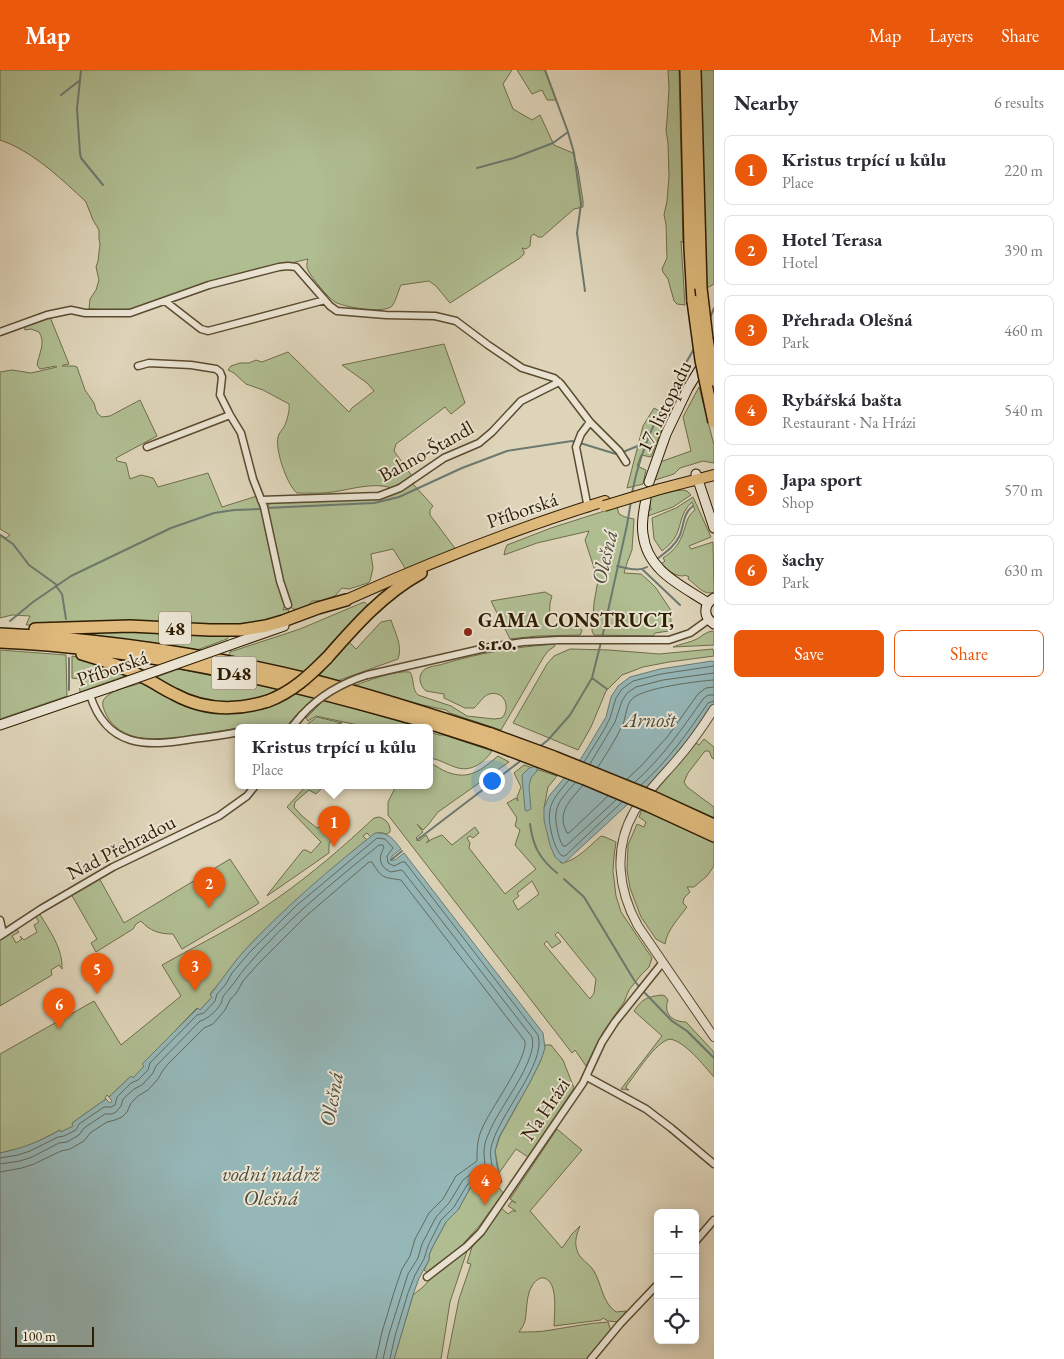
<!DOCTYPE html>
<html lang="en">
<head>
<meta charset="utf-8">
<style>
  body { margin:0; font-family:"EB Garamond",serif; background:#f2f2f3; color:#2b2b33 }
  .controls { position:absolute; right:15px; bottom:15px; display:grid; overflow:hidden; border-radius:8px; box-shadow:0 2px 12px #0003 }
  .controls button { width:45px; height:45px; display:grid; place-items:center; padding:0; border:0; border-bottom:1px solid #e1e1e2; background:#fff; color:#2b2b33; font:25px sans-serif }
  .scale { position:absolute; left:15px; bottom:12px; width:79px; box-sizing:border-box; padding-left:5px; border:2px solid #2f1d02; border-top:0; font-size:14px; line-height:18px; white-space:nowrap; color:#2f1d02; -webkit-text-stroke:4px #eae3d2; paint-order:stroke }
  .you { position:absolute; left:491px; top:710px; width:18px; height:18px; margin:-12px; border:4px solid #fff; border-radius:50%; background:#1a73e8; box-shadow:0 0 0 8px #1a73e833 }
  .badge { display:grid; place-items:center; width:32px; height:32px; border-radius:50%; background:#ea580c; color:#fff; font-size:16px; font-weight:700 }
  .pin { position:absolute; translate:-50% -41px; filter:drop-shadow(0 1px 2px #0008) }
  .pin::after { content:''; position:absolute; top:26px; width:18px; height:15px; background:inherit; clip-path:polygon(0 0,100% 0,50% 100%) }
  .popup { position:absolute; left:235px; top:654px; width:198px; height:65px; box-sizing:border-box; display:grid; place-content:center; border-radius:8px; background:#fff; filter:drop-shadow(0 1px 4px #0005); font-size:16px; white-space:nowrap; color:#7c7c81 }
  .popup b { font-size:19px; color:#2b2b33 }
  .popup::after { content:''; position:absolute; left:50%; top:100%; margin-left:-10px; border:10px solid transparent; border-top-color:#fff }
  .list { margin:0; padding:0; list-style:none }
  h2 { display:flex; justify-content:space-between; align-items:center; height:65px; margin:0; padding:0 20px; font-size:21px }
  h2 small { font-size:16px; font-weight:400; color:#7c7c81 }
  .list li { display:grid; grid-template-columns:32px 1fr auto; gap:15px; align-items:center; box-sizing:border-box; height:70px; margin:0 10px 10px; padding:0 10px; border:1px solid #e1e1e2; border-radius:8px }
  .list b { display:block; font-size:19px; white-space:nowrap }
  .list p { margin:0; font-size:16px; white-space:nowrap; color:#7c7c81 }
  .list em { font-size:16px; font-style:normal; color:#7c7c81 }
  .actions { display:flex; gap:10px; padding:15px 20px }
  .actions a { flex:1; padding:11px 0; border:1px solid #ea580c; border-radius:8px; text-align:center; font-size:18px; color:#ea580c }
  .actions .main { background:#ea580c; color:#fff }
  .icon { flex:none; width:28px; height:28px; fill:none; stroke:currentColor; stroke-width:2; stroke-linecap:round; stroke-linejoin:round }
  .map { position:relative; flex:none; width:714px; height:1289px; overflow:hidden }
  header { display:flex; align-items:center; gap:30px; box-sizing:border-box; height:70px; padding:0 25px; background:#ea580c; color:#fff }
  header strong { font-size:24px }
  nav { display:flex; gap:28px; margin-inline-start:auto; font-size:18px }
  main { display:flex }
  aside { flex:1; background:#fff }
  .map>svg:first-child { display:block }
</style>
</head>
<body>
<header>
<strong>Map</strong>
<nav><a>Map</a><a>Layers</a><a>Share</a></nav>
</header>
<main>
<div class="map">
<svg width="714" height="1289" viewBox="0 0 714 1289">
  <rect width="100%" height="100%" fill="#ded4b9"/>
  <filter id="stains"><feTurbulence type="fractalNoise" baseFrequency=".004" numOctaves="4"/><feColorMatrix values="0 0 0 0 .2 0 0 0 0 .09 0 0 0 0 .02 0 0 0 .5 -.17"/></filter>
  <radialGradient id="worn" r=".72"><stop offset=".6" stop-color="#630" stop-opacity="0"/><stop offset="1" stop-color="#630" stop-opacity=".3"/></radialGradient>
  <path fill="#afbd91" stroke="#6f6d4a" fill-rule="evenodd" d="M0,0H512L503,14L513,39L532,50L540,45L554,75L573,83L578,99L583,131V137L574,139L542,167H538L534,164L531,166L530,176L526,179L522,178L524,181V184L520,188L450,233L436,216L429,211L401,215C398,221 396,231 392,236C385,244 343,237 335,232C328,228 311,207 308,200C306,196 307,192 308,189L216,211L134,241L89,239L90,229L96,220L99,210L96,197L98,191L100,174L99,169V160L93,150L86,132L82,128C58,106 32,81 0,70Z
    M517,0H545L556,30H547L542,20L532,24Z
    M668,0H679L683,173L681,171L685,235L677,234L674,231L668,209L663,202L662,199L667,188L666,154L664,145L667,131L669,106L668,73L666,60L667,51L669,19Z
    M700,0H714V214L707,218L704,173Z
    M50,247L69,294L63,295L62,296H74L77,297L85,320L94,333L96,340L98,344L102,347L110,346L140,330L157,366L116,388L117,391L126,393C128,399 128,403 130,409L141,405L153,408L158,417L208,403L222,437L257,426L262,437L266,464L278,516L285,535L283,540L288,539L289,545L272,550L232,557L108,552L26,555L30,546L12,545L0,548V464L6,468L10,465L0,459V302L12,300L31,303L57,297L56,296L40,299L37,295C39,283 46,273 39,262L31,259L25,260L24,256Z
    M444,274L465,333L451,344L445,337L396,374L394,381L412,406L392,418C374,412 352,419 333,422C321,424 308,423 297,423C287,415 275,380 278,367C279,363 282,360 284,357C287,351 290,340 289,334L263,320L246,314L234,303L228,300L231,296L240,293H249L256,290L262,292L288,282L349,342L352,338L374,321L367,313L342,295Z
    M699,317L714,375V393L703,391L680,398L674,404L655,410L660,392L691,381L683,347Z
    M654,338L663,343L662,359L651,387L641,385L637,396L646,400L643,414L627,418L643,356Z
    M413,414L433,436L430,440V445L457,481L407,501L393,479L371,484L373,498L370,511L368,513L349,519L342,518L335,526L321,531H312C307,537 301,541 293,539L290,536L279,499L266,437L272,432L369,430L390,426Z
    M682,420L687,421L691,425L673,437L648,446L649,440L652,439L650,437V427L675,421Z
    M693,427L711,467L689,476L691,479L713,472L714,522C703,526 697,515 688,509L689,507L685,505L683,506C674,506 668,500 661,494L665,491L663,488C672,482 678,476 682,466C686,457 686,446 695,440L692,432C679,444 682,457 674,469C671,474 665,478 662,481L654,469L652,448L676,438Z
    M617,437L619,444L625,447L634,449L632,480L627,493L624,503L641,504L649,511L656,518L672,542C669,548 673,555 669,561L655,563L653,566L594,565L592,561L594,533L598,510L585,470L589,461L537,473L504,485L505,480L507,475L551,458Z
    M545,522L552,526L550,533L549,555L579,556L582,561L580,565L537,566L510,569L491,531Z
    M364,532L368,535L304,602L229,586L230,582L300,559Z
    M391,550C395,563 403,576 398,589L348,607L337,611L319,606L349,572L356,579L381,552Z
    M124,561L229,566L227,569L197,580L80,563Z
    M712,561L714,562V575L673,577C680,574 689,573 697,569C702,566 706,562 712,561Z
    M554,574L555,576L548,581L543,588L501,660L450,643L446,640L423,635L353,616C367,611 396,600 410,602C415,610 411,618 418,625L451,636L467,646L494,649L502,648C511,638 505,620 489,624C483,626 479,634 474,638H465L444,628V624L426,621C420,616 417,606 424,600C428,596 437,596 443,594C479,583 516,577 554,574Z
    M570,579L609,580L659,584L713,579L714,586L669,592L643,597L622,605L606,621L591,657L578,680L513,653L547,594L554,586Z
    M0,580L66,585L67,626L0,649Z
    M72,586L94,591L125,606L80,622L79,609L72,608Z
    M179,599L281,620C255,631 225,638 197,630C184,627 164,615 151,609Z
    M141,613C162,625 181,636 205,641L294,623L314,628L296,645L288,655L284,658L269,656H251L164,670C141,670 115,666 105,642C103,637 101,632 105,628C113,619 130,617 141,613Z
    M324,630L424,658H356L350,654L367,657L316,646L308,651L306,648Z
    M317,647L342,653L333,655L328,658H302Z
    M429,662L439,665H444L492,681C484,693 470,703 455,697C446,694 439,689 429,688Z
    M704,669L714,677V689L712,688L709,681H705L688,703L684,712L687,717L714,737V748L655,722L696,673L699,675Z
    M498,686L509,692L438,742L428,755L423,760L417,754L423,762L416,768L419,771L426,765L429,770L426,773L432,769L442,765L452,775L475,757L479,763L473,768L470,766L467,768L470,773L469,778L505,824L536,799L515,775L520,760L515,756L517,748L507,733L516,728L518,731L517,727L521,717L514,703L524,695L557,706L548,717L544,738L561,793C577,791 589,776 601,766L605,767L616,772L614,786L613,801L616,826L621,842L652,888L649,897L641,905L629,920L624,932L603,962L586,996L575,980L572,983L388,745V732L396,716H429V693C436,695 441,700 447,702C470,711 482,699 498,686ZM532,811L539,824L518,840L513,831L519,826L517,823ZM558,862L596,909L594,923L590,929L544,874L547,871L552,878L561,872L555,865Z
    M306,716H324L316,724L309,720L295,732L294,737L302,746L317,758L326,756L333,758L334,766L329,774V783L267,826L268,824L303,780H306L311,783L321,772L287,737Z
    M642,740L714,772V796L707,806L694,817H687L690,822L684,828L683,833L687,837C679,848 667,860 665,874L656,869L641,847L630,818L627,800L628,775L637,754L644,757L646,752L639,747Z
    M379,747C386,749 391,755 390,762L387,764C380,762 376,762 371,767L367,763L363,766L367,770C325,805 284,839 246,879C233,893 223,910 210,924L212,927L200,940L197,938L143,994L145,996L133,1008L131,1006L109,1027L107,1025L105,1028L106,1029L72,1053L74,1056L61,1062L60,1060L29,1076L0,1083V984L94,931L121,975L181,926L162,895C201,873 243,853 279,827C313,803 344,776 374,748Z
    M230,789L259,833L253,837L182,879L173,864C159,864 150,861 141,851L136,854L133,859L96,882L91,873L97,869L71,824L99,808L124,853Z
    M39,843C50,861 63,879 62,899L59,895L51,900L52,905L0,936V868L16,858L19,862L12,866L16,873L22,869L20,866L24,870L37,862L34,855L39,852L35,846Z
    M662,925L665,926L668,930C663,943 672,952 686,952L714,982V1007C703,995 686,972 670,969C655,972 637,1003 627,1015L626,1018L629,1020L621,1019L662,966L634,941C643,928 647,927 662,925Z
    M545,975H551L563,990L574,1018L528,1087L516,1079L499,1103L495,1081L500,1066L529,1014L541,990Z
    M557,1059L582,1080L530,1141L562,1178L572,1164L580,1156C577,1164 574,1171 577,1180C579,1189 589,1193 594,1201C602,1215 602,1232 616,1242L626,1241L619,1252L608,1251L603,1248L601,1250L554,1256C554,1245 559,1212 544,1208C539,1207 534,1212 532,1216C526,1225 527,1241 525,1251L523,1256L519,1262C530,1262 541,1262 551,1260C570,1257 589,1253 608,1252L611,1261L609,1264L587,1289H447L459,1229L471,1194L467,1193L474,1171L500,1137L508,1144L512,1141H516L508,1136L512,1131L516,1133L510,1129Z
    M481,1110C492,1112 497,1114 503,1123L480,1155L462,1175L427,1202L424,1200L429,1190V1185L432,1178L446,1152L458,1140L470,1118Z
    M468,1178L450,1232L441,1289H394L413,1225L423,1217L436,1203Z"/>
  <path fill="#95b7b8" stroke="#6c796f" d="M712,591L714,592V633L682,678L654,710L564,793H562L555,787L550,775L544,750V738L549,726L582,687L606,647L611,627L618,616L630,607L660,599Z
    M537,696V701L531,708L529,716L531,739L527,741L525,740L522,705L529,698Z
    M375,763C389,762 393,769 401,779L392,786V790H395L404,783L543,963L545,978L541,990L529,1014L499,1067L495,1081L497,1096L502,1112L498,1116L492,1112L481,1110L470,1118L458,1140L446,1152L432,1178L429,1185V1190L419,1208L413,1225L394,1289H0V1083C23,1078 39,1072 60,1060L61,1062L73,1056L72,1053L106,1029L110,1033L112,1031L109,1027L131,1006L133,1008L144,996L142,994L198,938L200,940L212,927L210,925C222,910 232,894 245,880C285,837 330,799 375,763Z"/>
  <g fill="none" stroke-linecap="round" stroke-linejoin="round">
    <path stroke="#626a5d" stroke-width="1" d="M584,692L604,660L610,648L616,628L622,619L633,611L661,604L714,596
      M590,694L615,652L622,631L627,623L636,617L663,610L714,603
      M598,697C607,683 616,669 623,654C626,647 626,635 632,629C642,618 698,611 714,610
      M627,709L641,696L668,666L698,624L706,618L714,617
      M569,710C552,730 545,737 552,765C554,772 556,780 562,786H565L622,732
      M635,712C662,688 682,659 703,629L708,625H714
      M575,713C562,728 552,736 557,758C558,764 560,771 563,776H566L616,730
      M583,715C570,731 556,742 567,763H569L608,726
      M641,715C668,691 688,662 708,633L714,631
      M0,1088L18,1085L30,1081L58,1067L64,1066L76,1060L79,1054L104,1037H111L115,1035L117,1027L131,1013L138,1010L148,1000L150,993L197,945L204,943L215,931L217,924L226,914L232,903L249,883L296,836L377,768L385,769L393,778L387,786L388,793L394,796L402,792H405L538,965C547,994 497,1046 491,1078C489,1087 493,1097 494,1105L492,1106L480,1105L467,1115L454,1137L441,1150L428,1176L424,1189L415,1205L408,1223L395,1266L390,1289
      M0,1094L20,1091L32,1087L59,1073L67,1072L79,1065L84,1058L105,1044H112L116,1042L121,1036L123,1029L134,1019L142,1015L153,1003L156,996L200,951C208,949 219,939 222,931C222,930 222,928 223,927C224,924 228,921 230,918C236,911 240,904 246,897C285,851 332,813 379,775H383L384,778C378,787 379,797 391,802L401,800L403,801L532,967C539,990 497,1040 489,1063C486,1068 484,1076 484,1082C484,1087 485,1092 485,1097L476,1100L463,1110L449,1133L436,1147L422,1174L418,1188L408,1204L389,1264L383,1289
      M0,1102L22,1098L34,1094L61,1081L70,1079L84,1071L90,1063L107,1052L115,1050L122,1047L127,1042L131,1033L138,1026L148,1020L158,1009L163,1000L169,993L204,958L213,954L225,940L230,930L237,922L243,911L259,893L306,846L369,792H372C382,809 383,807 401,810L525,971C528,989 489,1040 481,1061C477,1071 477,1080 477,1091L456,1106L443,1129L429,1143L415,1169L410,1186L402,1199L395,1219L382,1262L376,1289"/>
    <path stroke="#6c796f" stroke-width="2" d="M81,0L77,39L80,83L81,88L103,115
      M545,0L568,62L574,83L581,134L577,163L585,221
      M61,25L79,11
      M477,98L514,88L553,73L568,62
      M710,248L714,238
      M580,373L616,384L618,383
      M623,382L645,373
      M632,423C642,369 668,324 695,277
      M266,438L374,433L399,427L462,398L507,381L572,371L575,372
      M0,465L13,474L29,495L57,515
      M657,489C666,482 675,476 680,465C684,455 683,443 693,436
      M617,496C627,498 638,502 647,497
      M642,499L680,535
      M56,516L62,524L66,549
      M10,551L33,532L71,506L171,458L214,443L234,440L261,439
      M602,568L627,455L631,431
      M592,608L607,619
      M69,620V588
      M538,678L548,670L570,645L592,608L601,572
      M530,754C533,777 540,789 557,803
      M417,770L523,689
      M391,790L402,781
      M564,809L584,827L634,910L640,918
      M643,921L672,951L687,961L714,988"/>
    <defs>
      <path id="minor" d="M165,231L201,259L208,261L325,230
        M0,262L47,245L71,240L85,243H130L209,215L279,197L288,196L296,197L330,236L337,241L386,245L435,246L456,251L488,275L522,298L554,308L561,314L590,352L619,381L626,392
        M138,296L149,293L191,295L216,299L220,302L222,307L220,325L230,345L241,363L253,409L264,437L280,511L288,535
        M147,377L230,345
        M261,430L379,426L400,418L444,388L479,373L492,362L521,331L559,312
        M588,438L576,377L581,364L590,352
        M367,605L490,577L523,572L558,570H669L690,563L708,550
        M90,625C107,678 146,677 193,669C209,667 224,665 239,662
        M291,658L302,645
        M0,850L3,863
        M0,866L41,839L113,797L219,746L247,726L255,716
        M587,1005L589,1008L646,1039L671,1058L714,1094
        M695,1172L714,1150
        M427,1207L466,1177L481,1162L583,1013L602,972L615,952L663,892
        M591,1289L620,1254L658,1214"/>
      <path id="tertiary" d="M714,639C702,658 690,675 675,692C661,708 645,724 634,742C613,779 618,820 638,856L714,967"/>
      <path id="secondary" d="M696,404L714,458
        M649,412L666,364L688,318L714,276
        M646,429C644,440 641,452 643,464C647,501 681,515 708,533
        M714,528C703,535 703,547 714,554
        M230,575L284,556
        M0,655L114,616"/>
      <path id="primary" d="M660,419L714,405
        M346,530C431,492 517,458 605,431"/>
      <path id="motorway" d="M686,0L690,177L693,231
        M695,0L701,218
        M35,559L130,556L210,560H241L266,556L283,551L318,538L346,530
        M0,564C105,569 210,585 312,610C372,625 432,645 491,664
        M0,572C135,578 271,608 401,645C430,653 459,663 488,672
        M82,584C103,590 124,597 143,607C154,612 163,619 174,624C203,640 236,641 268,631
        M327,588C355,556 383,524 421,503
        M653,727L714,755
        M649,736L714,766"/>
    </defs>
    <use href="#minor" stroke="#5b4b30" stroke-width="9"/>
    <use href="#tertiary" stroke="#5b4b30" stroke-width="10"/>
    <use href="#secondary" stroke="#2f1d02" stroke-width="11"/>
    <use href="#primary" stroke="#2f1d02" stroke-width="12"/>
    <use href="#motorway" stroke="#2f1d02" stroke-width="14"/>
    <use href="#minor" stroke="#eae3d2" stroke-width="6"/>
    <use href="#tertiary" stroke="#eae3d2" stroke-width="8"/>
    <use href="#secondary" stroke="#eae3d2" stroke-width="9"/>
    <use href="#primary" stroke="#dfba7c" stroke-width="10"/>
    <use href="#motorway" stroke="#dfba7c" stroke-width="11"/>
    <defs>
      <path id="minor-bridge" d="M302,645C320,625 342,613 367,605"/>
      <path id="secondary-bridge" d="M114,616L230,575"/>
      <path id="primary-bridge" d="M604,436L660,419"/>
      <path id="motorway-bridge" d="M701,218L707,269L714,310
        M693,231L701,290L714,352
        M268,631C292,622 309,606 327,588
        M491,664L554,687L653,727
        M488,672L585,709L649,736"/>
    </defs>
    <use href="#minor-bridge" stroke="#5b4b30" stroke-width="9" stroke-linecap="butt"/>
    <use href="#secondary-bridge" stroke="#2f1d02" stroke-width="11" stroke-linecap="butt"/>
    <use href="#primary-bridge" stroke="#2f1d02" stroke-width="12" stroke-linecap="butt"/>
    <use href="#motorway-bridge" stroke="#2f1d02" stroke-width="14" stroke-linecap="butt"/>
    <use href="#minor-bridge" stroke="#eae3d2" stroke-width="6"/>
    <use href="#secondary-bridge" stroke="#eae3d2" stroke-width="9"/>
    <use href="#primary-bridge" stroke="#dfba7c" stroke-width="10"/>
    <use href="#motorway-bridge" stroke="#dfba7c" stroke-width="11"/>
  </g>
  <circle fill="#8f2418" stroke="#eae3d2" stroke-width="2" cx="468" cy="562" r="5"/>
  <g text-anchor="middle" dominant-baseline="central" stroke-width="4" stroke-linejoin="round" paint-order="stroke">
    <g fill="#eae3d2" stroke="#675840" stroke-width="1">
      <rect x="159" y="541.5" width="32" height="33" rx="4"/>
      <rect x="211.5" y="586.5" width="45" height="33" rx="4"/>
    </g>
    <g font-size="19" font-weight="bold" fill="#2f1d02">
      <text x="175" y="558">48</text>
      <text x="234" y="603">D48</text>
    </g>
    <g font-size="20" fill="#2f1d02" stroke="#eae3d2">
      <text transform="translate(664 336) rotate(-64)">17. listopadu</text>
      <text transform="translate(426 381) rotate(-29)">Bahno-Štandl</text>
      <text transform="translate(522 440) rotate(-19)">Příborská</text>
      <text transform="translate(112 598) rotate(-19)">Příborská</text>
      <text transform="translate(121 777) rotate(-27)">Nad Přehradou</text>
      <text transform="translate(545 1039) rotate(-56)">Na Hrázi</text>
    </g>
    <g font-size="20" font-weight="bold" fill="#2f1d02" stroke="#eae3d2" text-anchor="start">
      <text x="478" y="550">GAMA CONSTRUCT,<tspan x="478" dy="23">s.r.o.</tspan></text>
    </g>
    <g font-size="21" font-style="italic" fill="#4e4b39" stroke="#eae3d2">
      <text transform="translate(604 487) rotate(-77)">Olešná</text>
      <text x="650" y="649">Arnošt</text>
      <text transform="translate(331 1029) rotate(-80)">Olešná</text>
      <text x="271" y="1103">vodní nádrž<tspan x="271" dy="24">Olešná</tspan></text>
    </g>
  </g>
  <rect width="100%" height="100%" filter="url(#stains)"/>
  <rect width="100%" height="100%" fill="url(#worn)"/>
</svg>
<div class="controls">
<button>+</button>
<button>−</button>
<button><svg class="icon" aria-label="locate" viewBox="0 0 24 24"><circle cx="12" cy="12" r="6"/><path d="M12 2v4M12 18v4M2 12h4M18 12h4"/></svg></button>
</div>
<div class="scale">100 m</div>
<div class="you"></div>
<div class="pin badge" style="left:334px;top:777px">1</div>
<div class="popup"><b>Kristus trpící u kůlu</b>Place</div>
<div class="pin badge" style="left:209px;top:838px">2</div>
<div class="pin badge" style="left:195px;top:921px">3</div>
<div class="pin badge" style="left:485px;top:1135px">4</div>
<div class="pin badge" style="left:97px;top:924px">5</div>
<div class="pin badge" style="left:59px;top:959px">6</div>
</div>
<aside>
<h2>Nearby<small>6 results</small></h2>
<ul class="list">
<li><span class="badge">1</span><div><b>Kristus trpící u kůlu</b><p>Place</p></div><em>220 m</em></li>
<li><span class="badge">2</span><div><b>Hotel Terasa</b><p>Hotel</p></div><em>390 m</em></li>
<li><span class="badge">3</span><div><b>Přehrada Olešná</b><p>Park</p></div><em>460 m</em></li>
<li><span class="badge">4</span><div><b>Rybářská bašta</b><p>Restaurant · Na Hrázi</p></div><em>540 m</em></li>
<li><span class="badge">5</span><div><b>Japa sport</b><p>Shop</p></div><em>570 m</em></li>
<li><span class="badge">6</span><div><b>šachy</b><p>Park</p></div><em>630 m</em></li>
</ul>
<div class="actions"><a class="main">Save</a><a>Share</a></div>
</aside>
</main>
</body>
</html>
